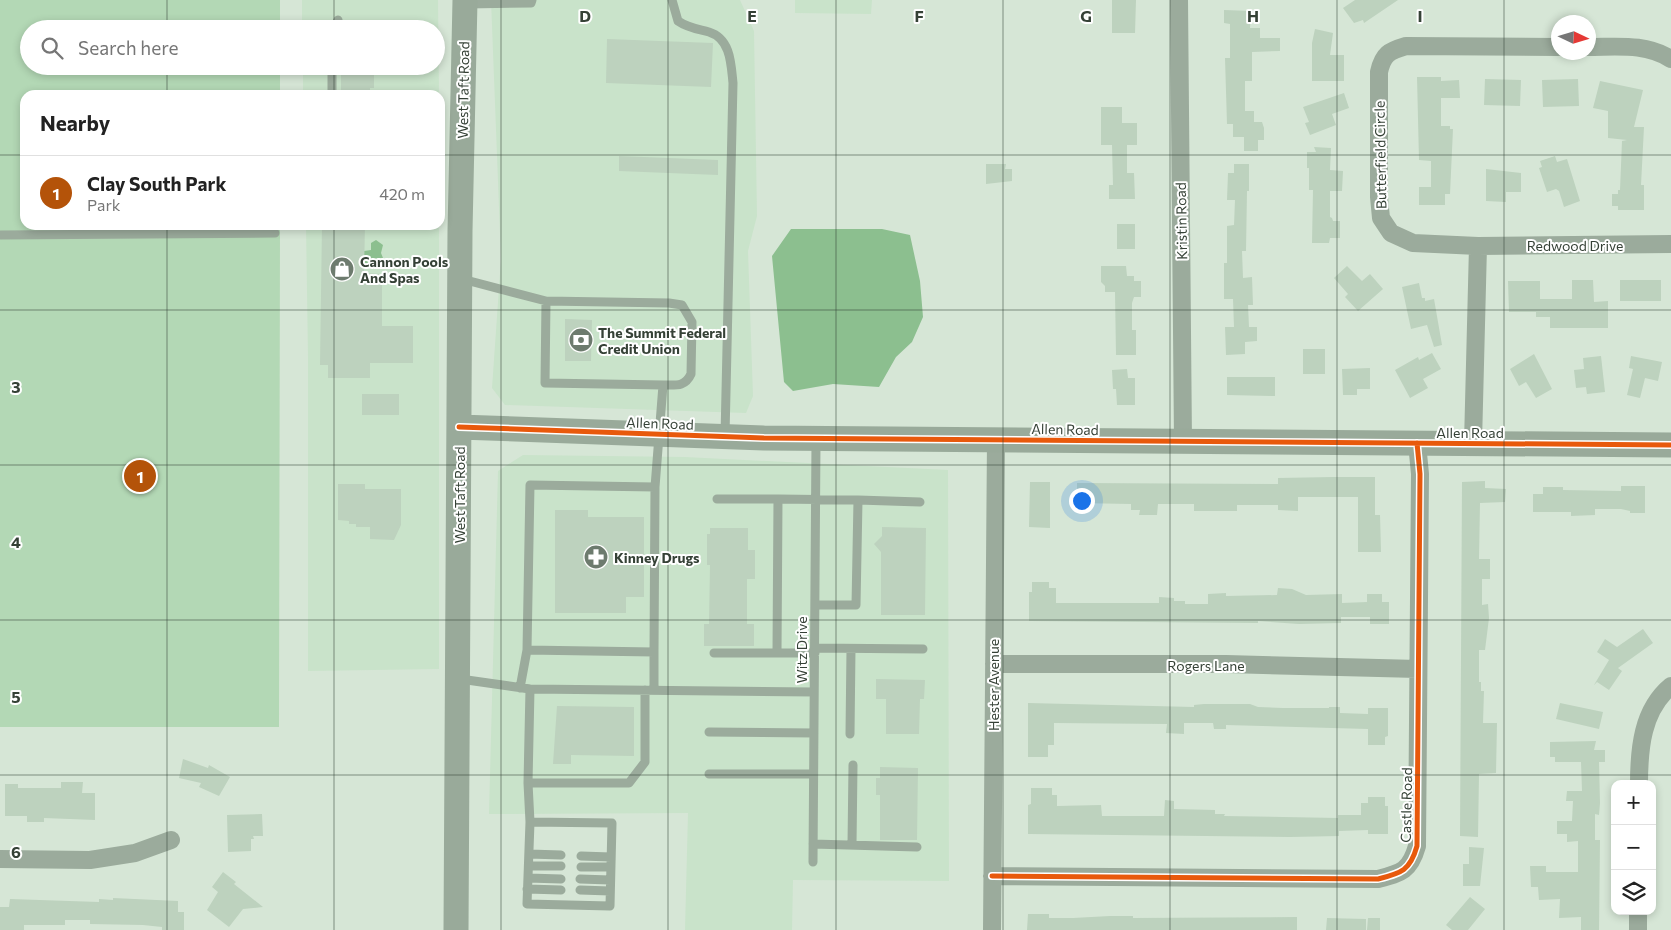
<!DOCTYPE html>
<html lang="en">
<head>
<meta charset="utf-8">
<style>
  body { margin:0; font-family:Commissioner,sans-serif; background:#f6f6f6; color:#222 }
  .controls { position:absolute; right:15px; bottom:15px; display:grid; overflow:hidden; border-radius:10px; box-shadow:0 2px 8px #0003 }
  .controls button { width:45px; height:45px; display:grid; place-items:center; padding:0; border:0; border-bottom:1px solid #e0e0e0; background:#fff; color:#222; font:25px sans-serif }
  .compass { position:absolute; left:1551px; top:15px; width:45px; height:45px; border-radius:50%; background:#fff; box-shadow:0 2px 8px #0003; rotate:94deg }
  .you { position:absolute; left:1081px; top:500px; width:18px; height:18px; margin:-12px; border:4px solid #fff; border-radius:50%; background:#1a73e8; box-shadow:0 0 0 8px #1a73e833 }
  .badge { display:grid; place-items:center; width:32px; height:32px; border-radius:50%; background:#b45309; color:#fff; font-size:16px; font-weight:700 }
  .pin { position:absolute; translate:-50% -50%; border:2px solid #fff; box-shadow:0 1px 5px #0006 }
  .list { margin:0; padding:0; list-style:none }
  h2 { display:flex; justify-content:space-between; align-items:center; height:65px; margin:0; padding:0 20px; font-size:21px }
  h2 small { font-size:16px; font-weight:400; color:#767676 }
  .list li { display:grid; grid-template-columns:32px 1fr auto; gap:15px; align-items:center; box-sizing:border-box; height:75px; padding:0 20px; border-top:1px solid #e0e0e0 }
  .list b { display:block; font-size:19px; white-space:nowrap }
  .list p { margin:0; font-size:16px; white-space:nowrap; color:#767676 }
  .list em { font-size:16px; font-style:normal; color:#767676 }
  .icon { flex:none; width:28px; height:28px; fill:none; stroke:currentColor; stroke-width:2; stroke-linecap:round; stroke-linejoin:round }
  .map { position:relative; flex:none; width:1671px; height:930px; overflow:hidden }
  .search { position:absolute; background:#fff; box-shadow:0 2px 8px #0003; left:20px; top:20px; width:425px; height:55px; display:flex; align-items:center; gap:12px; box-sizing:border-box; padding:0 18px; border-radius:28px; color:#767676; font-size:19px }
  .panel { position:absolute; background:#fff; box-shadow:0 2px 8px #0003; left:20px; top:90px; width:425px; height:140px; border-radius:15px }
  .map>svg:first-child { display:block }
</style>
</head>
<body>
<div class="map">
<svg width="1671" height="930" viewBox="0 0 1671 930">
  <rect width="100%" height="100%" fill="#d6e6d6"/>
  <path fill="#c9e3ca" d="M302,0H438L439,95H303V66H436V29H302Z
    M491,0H740L754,31L757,216L748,251L753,396L746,413L505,405L492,388L501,259Z
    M795,0H872L871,14L795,13Z
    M306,225H439V669L308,671V356Z
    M523,455L685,457L948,470L949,881L793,880L792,930H685L688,813L489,814L498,471Z"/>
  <path fill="#b3d8b5" d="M0,0H280V29H29V66H280V95H25V225H280L279,727H0Z"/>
  <path fill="#8cbf8f" d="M791,229H882L910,235L920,281L923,317L912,342L896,357L879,387L833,384L793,391L784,382L772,256Z
    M376,240L383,245L381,253L383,258L378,267L374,269L370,264H364V251L371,250V243Z"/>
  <path fill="#bdd2be" d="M1112,0H1136L1135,33H1112Z
    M1355,0H1398L1364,23L1363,20L1354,23L1343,8Z
    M1224,10L1251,11L1250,28H1260V38H1280V51L1252,52V81H1245V111H1254V122H1262L1264,128V140H1258V151H1244V137H1233V124H1227L1225,58H1230V24L1224,23Z
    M1315,29L1333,33L1330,55H1344V81H1312V43Z
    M607,39L713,43L711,87L606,83Z
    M341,66H371V71H374V88H370V91L341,92Z
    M1417,77H1441V81L1459,80L1460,98H1441V126H1450V129H1453L1450,194H1445V205H1419V187H1431V161L1419,160Z
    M1485,79L1521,80L1520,106L1484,105Z
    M1578,79L1579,106L1543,107L1542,80Z
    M1600,81L1643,90L1634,127H1644L1641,185H1644V210H1618V206H1612V194H1618V190H1620L1622,141L1627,140L1608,138V111L1593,108Z
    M1344,93L1349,108L1332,114L1336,125L1310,135L1305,123L1309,122L1303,107Z
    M1101,107H1122V123H1137V145H1127V173H1134L1135,199H1109V185H1113L1112,145H1101Z
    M1314,147L1331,148L1330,170L1343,171L1342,191H1330V217L1332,218L1333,221H1340V238H1330L1329,243H1312L1313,190H1309V168H1307V152H1316Z
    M619,156L718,160V175L619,171Z
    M1555,156L1557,162L1567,159L1580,201L1564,207L1559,191L1556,189L1547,192L1539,168L1542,167L1540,161Z
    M986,164H1006L1005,169H1012V181L986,184Z
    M1234,164H1249V191H1247L1246,251H1242L1243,278L1252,277L1253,305H1248L1249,327H1257V341L1245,342V354L1226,355L1225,327H1234L1233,299H1224V263H1227V226L1234,225L1235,200H1227L1228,173H1234Z
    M1486,169L1521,173V192H1506V202L1486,201Z
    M1117,224H1135V249H1117Z
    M322,225H365L364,273L382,274V326H413V363H370V378H328V365H320Z
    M1101,266H1126L1127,276H1134V281H1141V297H1134L1132,303V330H1136V355H1116L1115,292H1105V286L1101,282Z
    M1347,266L1362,281L1370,274L1383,289L1358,311L1345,297L1348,294L1334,278Z
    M1572,280H1593L1594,302L1608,301V328H1550V317H1536V312H1509L1508,281H1540V299H1572Z
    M1620,280H1661V301H1620Z
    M1419,283L1422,298H1425V301L1434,299L1442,345L1434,347L1427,325L1411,329L1402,287Z
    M565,319L592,320L591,361H565Z
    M1303,349H1325V374H1303Z
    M1432,353L1441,369L1423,379L1428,388L1410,398L1395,370L1418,357L1419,360Z
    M1534,354L1552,389L1536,398L1526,382L1519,386L1510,369Z
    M1601,356L1605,392L1587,394L1586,387L1576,388L1574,370L1584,369L1583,358Z
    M1631,356L1662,362L1658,381L1645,378L1640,398L1627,395L1633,369L1629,368Z
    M1370,368V389H1357V395H1343L1342,369Z
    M1127,369L1128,378H1135V405H1117L1116,389H1113L1112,370Z
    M1227,377H1275V396L1227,395Z
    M362,394H399V415H362Z
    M1333,477H1375V515H1380L1381,552H1358V497H1298V511L1278,510V505H1237V511H1194V504H1158L1157,515H1139L1140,510H1131V504L1077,503V483L1278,484V478Z
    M1485,481V488L1506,489L1505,502L1480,503L1479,559H1490V579H1482V605L1488,604L1489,618L1485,650H1479V682H1481V691H1484L1483,723H1497L1496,773L1479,774L1478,837L1460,836L1462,482Z
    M1030,482H1050V528L1029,527Z
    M338,484H365V489H401V525L394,540L370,539V527H356V524H349V521L338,520Z
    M1621,486H1645V513H1630V511L1621,509H1595V515L1571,516V512H1533V494H1543V487H1563V490L1621,491Z
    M555,510H588V517H644V597H626V613H555Z
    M882,527L926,528L925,615H881V552L874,544L882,536Z
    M710,528H748V550H755V579H747V624H754V646H704V624H709L710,565H707V534H710Z
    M1032,582H1049V588H1056V603H1159V597L1174,598V601H1185V604H1208V594L1226,593V596L1277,595L1278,588L1292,589L1306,595L1342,594V603L1367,602V594H1382V602H1389V624H1370V617H1341V623L1299,624L1258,621V623L1029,621V592H1032Z
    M1643,629L1653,643L1618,668L1622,671L1609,690L1597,682L1594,685L1609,660L1597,652L1605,639L1617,647Z
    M876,679L925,680L924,699H920L919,734H886V699H876Z
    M1028,703L1194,707V705L1204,704H1250L1258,707L1283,708H1329V707H1340V713L1368,714V708H1388V736L1385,737V745H1368V729L1226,725V729H1214L1213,723H1184V734L1166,733L1167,724L1054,723V745H1048V757H1028Z
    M1560,703L1603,712L1599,729L1556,719Z
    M557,706L634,707V756L571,755V764H553Z
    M1596,741L1594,750H1605V762H1599L1600,803L1599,815L1595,814V840H1600L1599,930H1581V917L1559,918L1560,899L1539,900L1538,887H1531L1530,866H1546V872H1578V841L1567,842V834H1557V821H1572L1573,801H1566L1567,791H1582L1581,762H1555V757H1550V742Z
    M183,759L208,768L209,765L230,777L219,796L199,787L201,783L179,778Z
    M880,767L918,768L917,840H880V795H876V778H880Z
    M61,782H83L82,793H95V820L44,818V822H27V816H5V784H18V788H61Z
    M1031,788H1052V795H1057V806L1101,805L1102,816H1164L1165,800L1174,801V809L1215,810V814H1225L1224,816L1338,818V815H1361V803H1368V797H1385V806H1388V834H1368V830L1339,831V836L1290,837L1028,834V805L1031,804Z
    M262,814L263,836H253L254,839H251V851L228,852L227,815Z
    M1469,847L1484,848L1480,886H1463V864H1469Z
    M223,872L236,882L234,884L263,907L243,909L229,927L207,910L218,892L212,887Z
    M1470,897L1485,909L1468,930H1452L1446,925Z
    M113,898L178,901V912H184V930H162V927L143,925L90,924V920H65V925H24V930H0V907H9L10,899L99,902V899L113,900Z
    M1028,914H1049V918H1073L1110,916H1133V918L1297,917V930H1027Z
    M1327,918L1366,919V930H1326Z
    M1368,918H1380V930H1367Z"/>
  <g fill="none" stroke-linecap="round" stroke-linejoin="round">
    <path stroke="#9bab9c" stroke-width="9" d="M672,0L678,21C688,28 698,29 709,32C731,39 731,64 733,83L725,436
      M467,4L531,3L532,0
      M333,29L338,20
      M332,66V93L334,95
      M0,235L275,233
      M462,279L546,301L669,303L682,305L692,322L691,374C685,387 676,385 663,385
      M546,301L545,383L663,385L655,487L530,485L527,650L654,652V690
      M717,499H778
      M858,500L920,502
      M815,648L923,649
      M654,652L655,487
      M714,653H777
      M815,653H777L778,499L858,500L856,605H815
      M460,679L530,689L814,692
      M520,688L527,650
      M530,689L528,783H629L645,762V690
      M709,732L814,733
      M850,734L851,649
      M709,774H813
      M528,783L530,822L527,904L610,906L612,823L530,822
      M813,844L917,847
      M852,845L853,765
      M529,854L561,855
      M581,856L611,857
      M813,862L816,441
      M529,866H561
      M581,867H611
      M528,878L561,879
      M580,879L610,880
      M527,889L561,890
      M580,890L610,891"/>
    <path stroke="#9bab9c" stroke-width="18" d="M1179,0L1183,442
      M1558,47L1406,46C1389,51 1383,54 1379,72V197L1381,218L1391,233L1413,243L1478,246L1671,244
      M1588,47C1618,47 1645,43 1671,59
      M1473,443L1478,246
      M994,664H1226L1418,669
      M1639,784C1639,749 1642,710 1671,686
      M0,859L90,860L135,853L171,840
      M992,876L1378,879C1401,873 1410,871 1417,846L1420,474L1417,443
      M992,930L996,440
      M1638,930V911"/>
    <path stroke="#99aa9a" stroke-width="25" d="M459,427L764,438L1671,445
      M456,930L460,231L465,0"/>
    <defs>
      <path id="cycleway" d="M459,427L764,438L1671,445
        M992,876L1378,879C1401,873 1410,871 1417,846L1420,474L1417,443"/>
    </defs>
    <use href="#cycleway" stroke="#fff" stroke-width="8"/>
    <use href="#cycleway" stroke="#e8590c" stroke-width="5"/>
  </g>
  <path fill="none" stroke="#354136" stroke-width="1" stroke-opacity="0.55" d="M167,0V29M334,0V29M501,0V930M668,0V930M836,0V930M1003,0V930M1170,0V930M1337,0V930M1504,0V930M167,66V95M334,66V95M0,155H25M440,155H1671M167,225V930M334,225V930M0,310H1671M0,465H1671M0,620H1671M0,775H1671"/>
  <defs>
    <symbol id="shop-disc" viewBox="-11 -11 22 22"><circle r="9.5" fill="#6d7b6e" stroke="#fff"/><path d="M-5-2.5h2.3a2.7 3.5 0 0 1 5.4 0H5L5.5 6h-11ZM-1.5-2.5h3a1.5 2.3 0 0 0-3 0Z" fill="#fff"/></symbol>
    <symbol id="bank-disc" viewBox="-11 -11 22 22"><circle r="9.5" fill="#6d7b6e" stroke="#fff"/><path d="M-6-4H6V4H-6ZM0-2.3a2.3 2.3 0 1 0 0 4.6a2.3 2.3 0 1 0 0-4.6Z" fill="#fff"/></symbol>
    <symbol id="pharmacy-disc" viewBox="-11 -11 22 22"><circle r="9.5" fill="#6d7b6e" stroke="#fff"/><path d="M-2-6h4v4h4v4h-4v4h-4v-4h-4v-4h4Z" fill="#fff"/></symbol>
  </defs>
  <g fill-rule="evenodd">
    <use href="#shop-disc" x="328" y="255" width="28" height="28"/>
    <use href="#bank-disc" x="567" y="326" width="28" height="28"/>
    <use href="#pharmacy-disc" x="582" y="543" width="28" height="28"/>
  </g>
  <g text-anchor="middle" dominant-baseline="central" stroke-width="4" stroke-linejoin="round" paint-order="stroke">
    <g font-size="14" fill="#354136" stroke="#fff">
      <text transform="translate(463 90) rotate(-89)">West Taft Road</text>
      <text transform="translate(1380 155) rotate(-91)">Butterfield Circle</text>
      <text transform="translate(1181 221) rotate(-91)">Kristin Road</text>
      <text x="1575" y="245">Redwood Drive</text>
      <text transform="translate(660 423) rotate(2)">Allen Road</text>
      <text transform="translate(1065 429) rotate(1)">Allen Road</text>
      <text x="1470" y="432">Allen Road</text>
      <text transform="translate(459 495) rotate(-90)">West Taft Road</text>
      <text transform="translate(801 650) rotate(-90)">Witz Drive</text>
      <text x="1206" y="665">Rogers Lane</text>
      <text transform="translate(993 685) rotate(-90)">Hester Avenue</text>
      <text transform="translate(1406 805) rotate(-89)">Castle Road</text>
    </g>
    <g font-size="14" font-weight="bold" fill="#354136" stroke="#fff" text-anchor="start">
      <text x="360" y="261">Cannon Pools<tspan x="360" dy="16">And Spas</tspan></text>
      <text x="598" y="332">The Summit Federal<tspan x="598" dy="16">Credit Union</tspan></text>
      <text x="614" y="557">Kinney Drugs</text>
    </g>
  </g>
  <g font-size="16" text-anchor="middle" font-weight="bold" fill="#354136" stroke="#fff" stroke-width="4" stroke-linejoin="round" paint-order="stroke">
    <text x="585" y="22">D</text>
    <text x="752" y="22">E</text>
    <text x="919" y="22">F</text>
    <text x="1086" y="22">G</text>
    <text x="1253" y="22">H</text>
    <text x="1420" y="22">I</text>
    <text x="16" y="393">3</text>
    <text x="16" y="548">4</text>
    <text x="16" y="703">5</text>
    <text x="16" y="858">6</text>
  </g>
</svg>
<div class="controls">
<button>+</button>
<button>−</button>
<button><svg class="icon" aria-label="layers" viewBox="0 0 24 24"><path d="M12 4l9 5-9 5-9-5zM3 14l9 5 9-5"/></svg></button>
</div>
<svg class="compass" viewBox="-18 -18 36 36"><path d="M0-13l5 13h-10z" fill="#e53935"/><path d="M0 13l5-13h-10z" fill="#767676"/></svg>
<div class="you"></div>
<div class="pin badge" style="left:140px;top:476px">1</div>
<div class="search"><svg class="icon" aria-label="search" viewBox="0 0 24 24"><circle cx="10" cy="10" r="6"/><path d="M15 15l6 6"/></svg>Search here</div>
<section class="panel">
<h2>Nearby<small></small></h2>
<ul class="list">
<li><span class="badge">1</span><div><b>Clay South Park</b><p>Park</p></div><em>420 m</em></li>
</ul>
</section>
</div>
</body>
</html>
